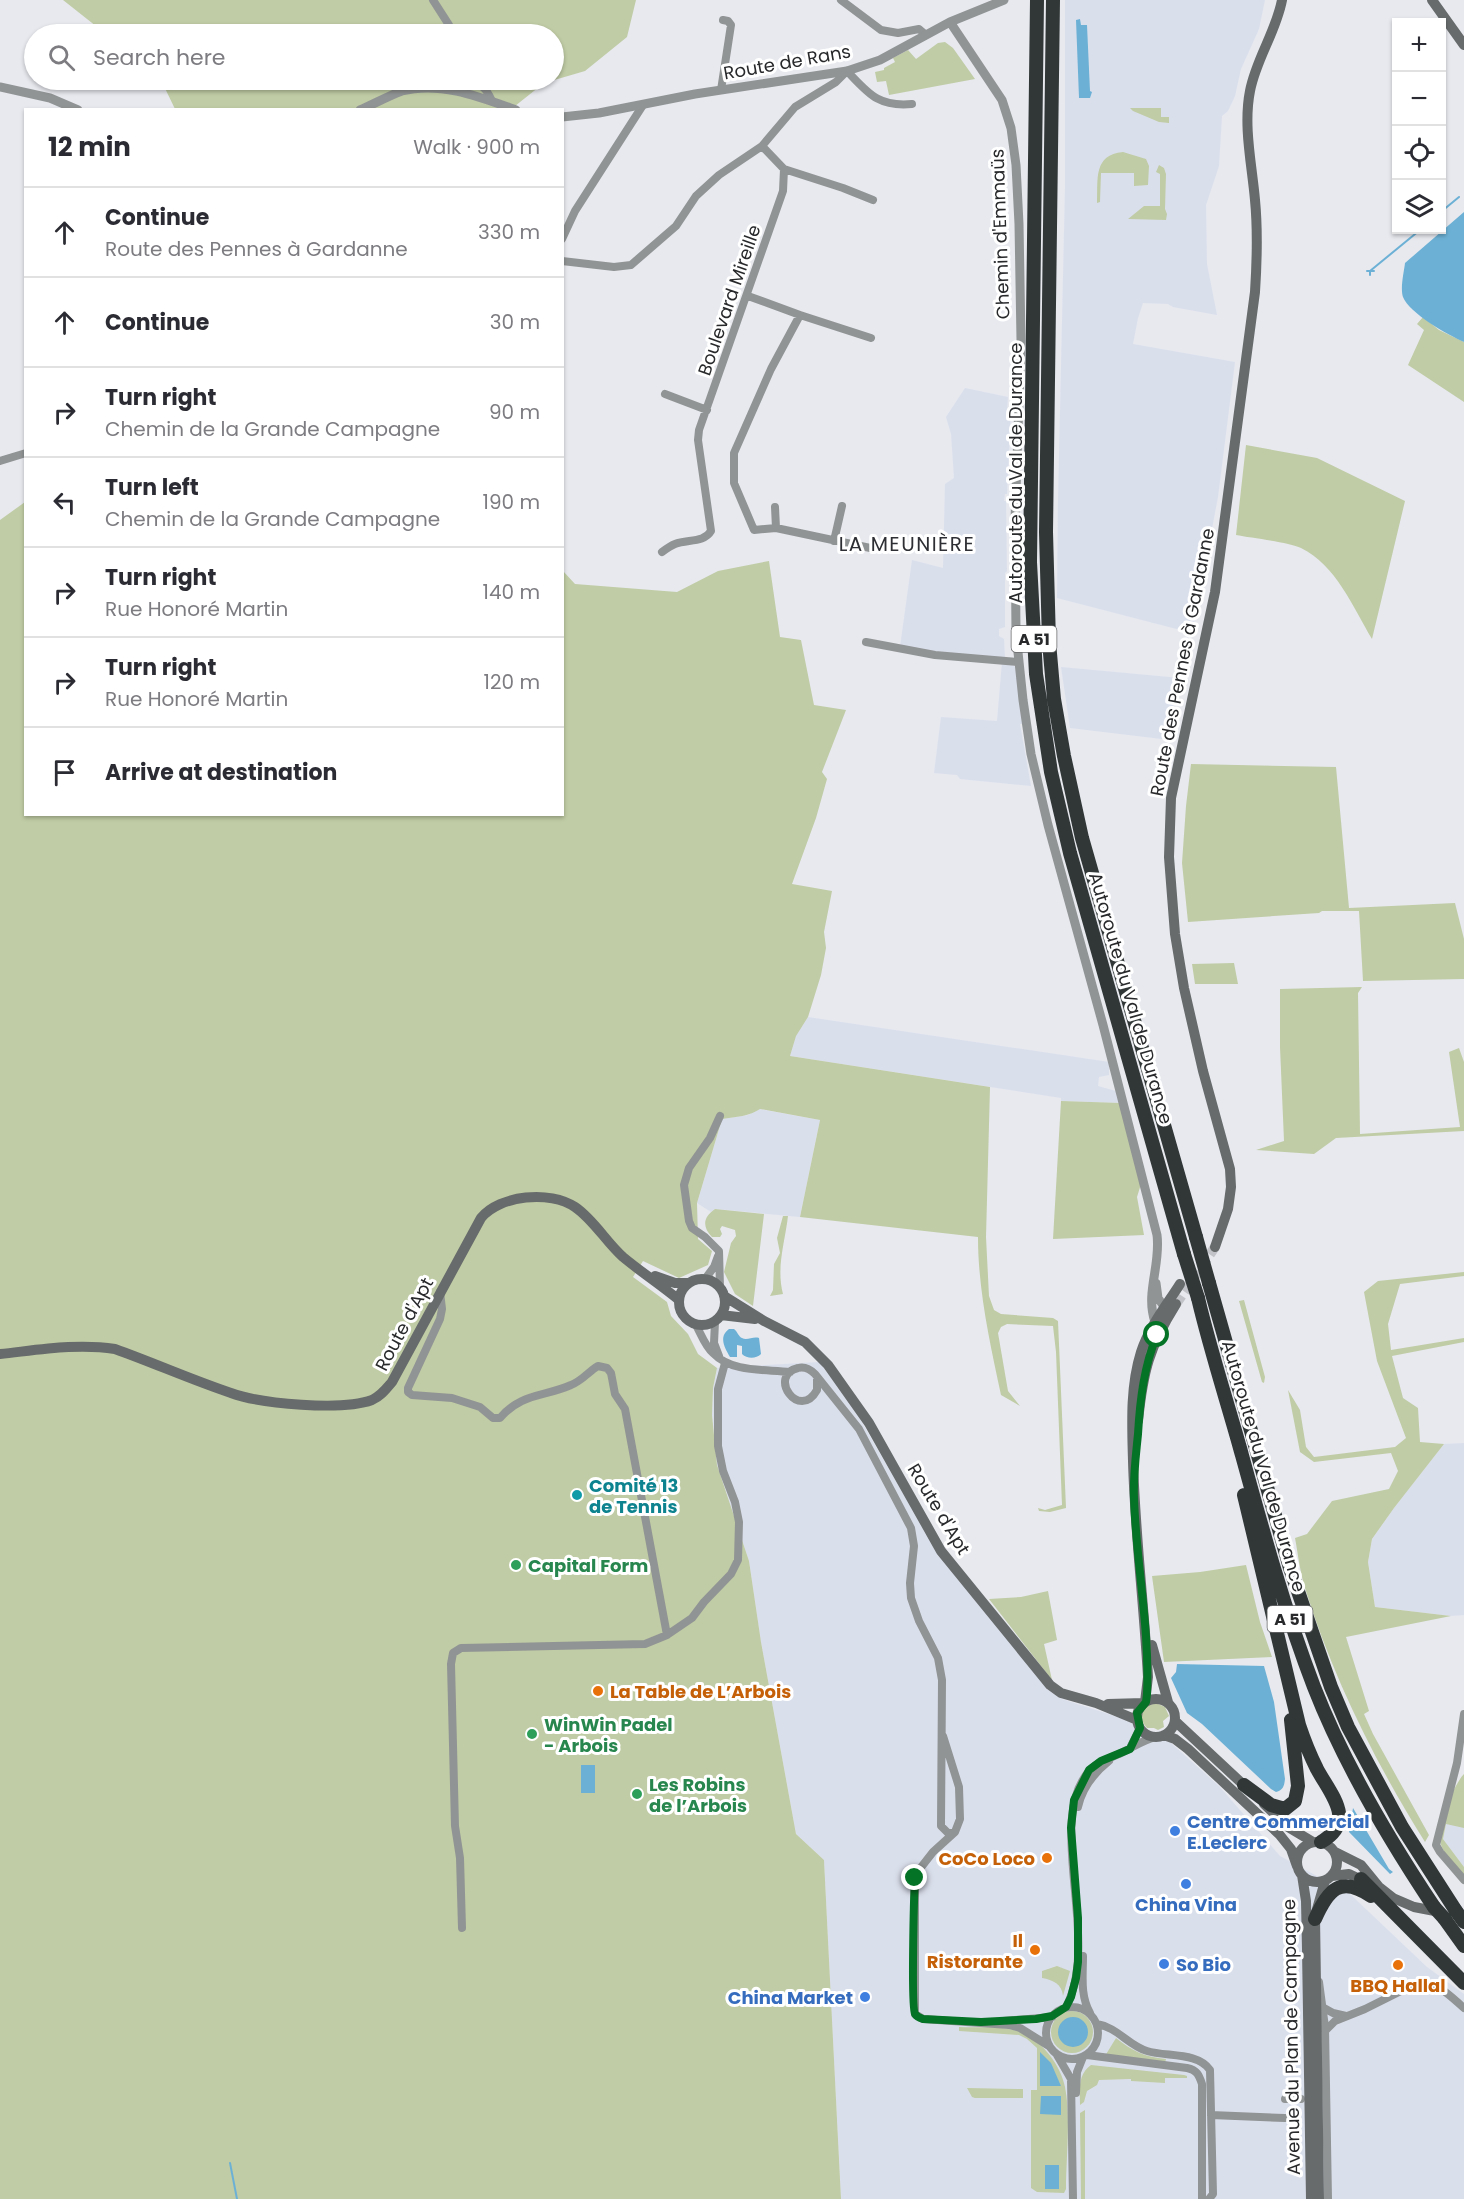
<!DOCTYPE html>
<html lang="en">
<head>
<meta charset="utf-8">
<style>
  body { margin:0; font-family:Poppins,sans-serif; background:#f2f2f3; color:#2b2b33 }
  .controls { position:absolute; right:18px; top:18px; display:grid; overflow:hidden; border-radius:0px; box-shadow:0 2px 4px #0004 }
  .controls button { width:54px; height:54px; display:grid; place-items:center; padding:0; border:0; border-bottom:2px solid #e1e1e2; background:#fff; color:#2b2b33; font:30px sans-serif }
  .stop { position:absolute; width:18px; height:18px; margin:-14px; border:4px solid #057325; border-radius:50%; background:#fff }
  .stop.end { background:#057325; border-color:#fff; box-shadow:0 2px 6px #0008 }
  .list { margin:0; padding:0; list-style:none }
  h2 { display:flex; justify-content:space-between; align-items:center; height:78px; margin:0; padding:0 24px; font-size:26px }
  h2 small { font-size:20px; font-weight:400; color:#7c7c81 }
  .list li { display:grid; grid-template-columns:39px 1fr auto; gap:18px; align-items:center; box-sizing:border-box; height:90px; padding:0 24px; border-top:2px solid #e1e1e2 }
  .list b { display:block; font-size:22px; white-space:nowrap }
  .list p { margin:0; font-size:20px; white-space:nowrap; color:#7c7c81 }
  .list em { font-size:20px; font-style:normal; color:#7c7c81 }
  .icon { flex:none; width:33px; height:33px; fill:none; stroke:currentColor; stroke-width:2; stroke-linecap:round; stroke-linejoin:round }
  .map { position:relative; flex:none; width:1464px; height:2199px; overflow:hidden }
  .search { position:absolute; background:#fff; box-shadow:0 2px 4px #0004; left:24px; top:24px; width:540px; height:66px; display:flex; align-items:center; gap:15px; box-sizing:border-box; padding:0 21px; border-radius:33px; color:#7c7c81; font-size:22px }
  .panel { position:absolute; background:#fff; box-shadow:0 2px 4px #0004; left:24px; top:108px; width:540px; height:708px; border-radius:0px }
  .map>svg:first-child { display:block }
</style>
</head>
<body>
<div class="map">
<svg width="1464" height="2199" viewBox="0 0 1464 2199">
  <rect width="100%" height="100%" fill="#e7e9ef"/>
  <path fill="#dadfec" d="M1065,0H1265L1259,29L1241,69L1235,96L1228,111L1222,116L1219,166L1206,205L1207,264L1217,315L1173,307L1168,304L1143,303L1138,318L1133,344L1235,362L1218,497L1202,582H1197L1194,593L1199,595L1192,633L1057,598L1058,501L1065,187Z
    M965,388L1008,397L1007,411H1011L1007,494H1005L1004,501H1006L1007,571L1005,573V627L999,629V636L1004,639L1005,658L946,654L900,647L912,560L943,568L945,484L954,478L951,434L946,417Z
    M1002,662L1012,664L1016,668L1023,724H1020L1031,786L960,779L957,775L934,773L941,717L997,721Z
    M1061,667L1180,678L1177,698L1174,699L1173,707L1175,709L1170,740L1070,728Z
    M808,1017L1109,1062V1075L1099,1077L1098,1086L1116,1091L1121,1103L1061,1101V1098L790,1056L796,1035Z
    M759,1109L820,1120L800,1217L715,1209L711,1212L697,1203L722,1119L748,1115Z
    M819,1362L849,1400L939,1555L1043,1683L1062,1699L1130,1721L1171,1743L1219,1786L1280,1856L1350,1894L1427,1967L1464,1994V2199H841L824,1860L796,1834L761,1642L749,1561L717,1465L712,1415L713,1388L717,1368Z
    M1464,1443V1615L1451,1616L1375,1607L1368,1562L1372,1539L1394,1508L1444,1444Z
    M1464,1795V1867L1443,1839L1446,1824Z"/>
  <path fill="#c0cca5" d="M63,0H636L627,37L585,71L544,83L510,110L175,109L161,80H554V34H106Z
    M945,42L953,48L975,79L889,95L886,81L877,82L875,72L884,70V68L895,62L893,58L908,50L916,59L938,43Z
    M1130,108H1161V117H1169V123L1159,122L1133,111Z
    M1123,152L1146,159L1149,166L1148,185L1134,186V173H1101L1100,202L1097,203C1098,179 1093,155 1123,152Z
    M1159,165L1164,168L1166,174L1165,209L1167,214L1166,220L1128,219L1144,206H1160V174L1156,172Z
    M1423,317L1439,330L1464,342V402L1408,365L1424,330L1417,324Z
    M1246,445L1317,458L1405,501L1372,639C1353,607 1336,565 1301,548C1289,542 1251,538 1236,535Z
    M25,502L26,814H562L563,571L575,584L677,592L718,571L769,561L780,637L801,640L814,705L846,710L822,772L827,779L816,818L792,884L832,891L824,932L826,948L821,975L808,1017L796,1036L790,1056L990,1087L986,1237L989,1296L994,1310L1001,1314L1053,1318L1058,1321L1066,1508L1050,1512L1039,1511L1038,1508L1045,1510L1062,1505L1056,1352L1053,1326L1007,1324L1001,1327L998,1333L1008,1391L1020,1406L1001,1395C990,1343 978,1290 978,1237L800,1217L820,1120L760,1109C750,1116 736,1117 722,1119L697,1203L698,1239L712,1251L708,1265L679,1278L643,1261L633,1277L667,1302L671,1316L688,1334L698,1354L717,1368L713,1388L712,1415L717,1465L749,1561L761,1642L796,1834L824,1860L841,2199H0V520Z
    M1191,764L1336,767L1349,908L1455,903L1464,939V979L1363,981L1359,911H1322L1319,913L1188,922L1182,863L1186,806Z
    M1234,963L1238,984H1195L1192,964Z
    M1362,987L1358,993L1360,1134L1460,1127L1449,1052L1459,1048L1464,1062V1131L1336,1138L1314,1154L1256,1150L1284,1141L1280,1047V989Z
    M1061,1101L1121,1103L1141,1184L1137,1197L1144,1235L1053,1239Z
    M715,1209L764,1214L753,1306L735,1294L724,1272L731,1243L736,1236L735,1230L722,1226L720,1229L722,1234L720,1237H712C702,1227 703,1217 715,1209Z
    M783,1216H788C785,1242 776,1268 783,1294L770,1296L773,1290L774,1264L780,1253L777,1238Z
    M1464,1272V1276L1400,1284L1388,1324L1391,1350L1464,1338V1342L1392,1356L1403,1398L1418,1408L1420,1442L1444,1444L1394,1508L1372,1539L1368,1562L1375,1607L1451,1616L1346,1637L1369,1711L1364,1714L1373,1734L1429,1835L1425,1842C1375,1762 1333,1678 1305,1588C1300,1572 1298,1554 1295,1538L1307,1534L1332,1501L1389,1489L1398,1471L1391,1453L1314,1462L1300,1452L1288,1390L1300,1410L1306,1447L1314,1457L1395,1447L1406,1438L1377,1361L1364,1292L1378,1281Z
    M1244,1300L1265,1377L1264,1383L1262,1382L1239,1301Z
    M1246,1565L1260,1622L1272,1657L1164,1662L1152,1576L1200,1572Z
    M1048,1591L1057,1640L1044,1644L1052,1680L989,1599L1021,1597Z
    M1156,1703L1165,1707L1169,1716L1163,1721L1164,1727L1158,1730L1154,1728H1147C1141,1722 1140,1715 1145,1707Z
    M1464,1774V1828L1446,1824L1443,1839L1464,1867V1876C1456,1866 1445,1857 1441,1845C1436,1830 1453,1785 1464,1774Z
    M1057,1966L1070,1971L1063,1996C1062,1984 1053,1980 1042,1978V1971Z
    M1051 2032a21 21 0 1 1 42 0a21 21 0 1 1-42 0Z
    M959,2027C979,2028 1004,2025 1023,2033C1043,2042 1061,2066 1065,2087C1071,2117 1066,2158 1066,2189L1064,2193L1037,2192L1031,2188V2090H1037V2048L1027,2039L1019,2035L959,2031Z
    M1116,2038C1132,2051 1145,2057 1166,2059L1165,2063L1105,2056Z
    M1091,2065L1184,2075L1187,2076V2078H1165V2083L1131,2081V2079L1099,2080L1097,2085L1087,2091L1084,2102L1080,2105C1080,2091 1077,2075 1091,2065Z
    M967,2088L1023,2089V2098H975L972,2097Z
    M1085,2110V2199H1081L1080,2113Z"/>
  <path fill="#6cb1d5" d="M1080,19L1081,25H1087L1090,91L1092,92L1090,98H1079L1076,20Z
    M1464,212V342C1448,335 1409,313 1403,297C1400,288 1404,272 1405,263Z
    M729,1329H734C737,1331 739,1337 742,1338C747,1341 753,1336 759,1338L761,1354C756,1359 747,1359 742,1354V1346L737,1345V1357H730C725,1348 718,1337 729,1329Z
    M1177,1664L1264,1666L1274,1702L1285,1779C1284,1787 1283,1790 1276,1792L1271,1789L1202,1724L1187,1713L1171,1678L1176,1672Z
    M581,1765H595V1793H581Z
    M1353,1808L1389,1869L1393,1872L1390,1874L1349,1832Z
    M1058 2032a15 15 0 1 1 30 0a15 15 0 1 1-30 0Z
    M1040,2052L1051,2063L1061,2086H1040Z
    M1041,2096H1061V2115L1040,2114Z
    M1045,2165H1059V2189H1045Z"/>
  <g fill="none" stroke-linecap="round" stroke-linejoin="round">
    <path stroke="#6cb1d5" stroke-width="2" d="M1442,211L1459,197
      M1367,271H1374
      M1370,275V271L1420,230
      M230,2163L237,2199"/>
    <path stroke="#c1c3c8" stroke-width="10" stroke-dasharray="10 5" stroke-linecap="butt" d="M1176,1304L1215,1247"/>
    <path stroke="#919494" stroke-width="8" d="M433,0L449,25L450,34
      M841,0L881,30L898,33L919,29L926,35
      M465,80C480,83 486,87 492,101
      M721,90L731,25L728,21L723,20
      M784,169L843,188L873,200
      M562,239L575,211L643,105
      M562,261L614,267L631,265L676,226L696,196L719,175L762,146
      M748,296L800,315L771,369L734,453V483L754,530L776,528L875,549
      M800,315L871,338
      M665,394L707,410
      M0,461L26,453
      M775,507L776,528
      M834,541L842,506
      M662,552C666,549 670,546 675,544C687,539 704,543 711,531L698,440L699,430L783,191L784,169L762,146L795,107L836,82L847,71C869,94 878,107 912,104
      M866,642L935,655L1018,662
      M705,1279L714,1267L718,1256
      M720,1287L719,1251L705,1237L692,1228L689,1221L684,1185L689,1168L710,1138L720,1116
      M440,1292L442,1309L440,1319L408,1388V1392L412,1395L452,1398L480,1407L493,1418H500C521,1393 544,1397 571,1385C582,1381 588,1372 598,1366L607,1368L611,1373L615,1394L625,1409L667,1635
      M715,1322L714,1343L719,1356
      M696,1325C701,1334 705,1346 713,1353C732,1373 765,1369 790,1372
      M817,1379V1390C799,1422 767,1375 798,1368C805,1366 810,1369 815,1374L859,1429L911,1528L914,1546L910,1583L911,1598L919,1621L938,1658L942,1680L941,1826L948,1833H953
      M1464,1714L1457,1763L1436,1845L1440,1852L1464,1880
      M943,1736L959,1787L960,1819L955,1832L933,1852L915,1875V2014L923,2019L1009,2025L1020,2028L1049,2046
      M1130,1748L1140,1728
      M1078,1807C1082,1788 1094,1773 1109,1761
      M462,1928L460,1858L455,1826L451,1664L453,1653L461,1648L645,1644L667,1635L692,1618L704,1602L731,1574L738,1560L739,1522L735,1502L723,1471L718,1446V1389L725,1363
      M1083,1956C1083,1976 1080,1995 1090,2013
      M1319,1982L1325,2027L1328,2199
      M1046 2033a26 26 0 1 1 52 0a26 26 0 1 1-52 0Z
      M1066,2007C1102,1939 1043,1818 1091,1769C1099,1761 1109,1759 1119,1754C1132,1748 1142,1740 1156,1737
      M1324,2008L1333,2013L1346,2016
      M1003,2021L1052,2017
      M1097,2024C1117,2027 1129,2046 1147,2051C1167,2057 1198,2052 1210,2070L1213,2194L1209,2199
      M1325,2031L1335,2021L1365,2009L1417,1983C1436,1980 1450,1996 1464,2008
      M1057,2055L1071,2079L1073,2199
      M1087,2055L1187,2068C1197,2070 1199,2075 1202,2084V2199
      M1076,2093L1077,2072L1083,2057
      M1285,2099H1301
      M1211,2115L1285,2118"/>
    <path stroke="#919494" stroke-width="9" d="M950,22L1002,100L1011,128L1016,165L1019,224L1021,340L1015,521L1016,633L1023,700L1031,754L1048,825L1103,1025L1157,1235C1161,1265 1145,1293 1155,1322
      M0,87L50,98L78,110
      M360,110C374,104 388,96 402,91C440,81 480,97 516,110
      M562,117L599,113L695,94L847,71L880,60L950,22L1004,0
      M1156,1283L1158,1298L1165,1308"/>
    <path stroke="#676b6b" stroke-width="10" d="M1432,0L1464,45
      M1215,1247L1228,1209L1231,1187L1230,1169L1203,1071L1184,988L1175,934L1169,857L1171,798L1215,592L1255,292C1257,261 1258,231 1255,200C1252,165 1243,126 1250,91C1256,59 1276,32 1282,0
      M655,1276L675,1283H689
      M679 1302a23 23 0 1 1 46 0a23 23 0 1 1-46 0Z
      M724,1296L764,1321L805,1342L828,1365L869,1423L941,1551L1050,1685L1061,1693L1096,1703L1137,1720
      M721,1315L755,1319
      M0,1354C38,1350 77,1343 115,1349C154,1363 192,1380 231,1393C261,1404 342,1411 372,1400C381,1396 386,1389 392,1382L481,1218C500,1195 550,1190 575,1207C594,1220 606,1242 623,1257C641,1272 661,1285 679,1300
      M1138,1421C1143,1372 1149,1347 1176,1304
      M1152,1645L1168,1702
      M1137 1718a19 19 0 1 1 38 0a19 19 0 1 1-38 0Z
      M1145,1702L1148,1677C1144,1605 1135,1533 1133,1461C1132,1425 1130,1387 1141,1352C1149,1327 1166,1306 1180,1284
      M1108,1704L1144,1703
      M1175,1721L1248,1789
      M1164,1735L1175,1739L1188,1749L1279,1834L1291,1849L1297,1866
      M1264,1804L1288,1827L1313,1842
      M1297 1862a20 20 0 1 1 40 0a20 20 0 1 1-40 0Z
      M1335,1852L1361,1865L1379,1887L1393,1898L1414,1907L1440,1912
      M1302,1875L1306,1901L1307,1950L1311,2199
      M1332,1876L1349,1874L1368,1883
      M1319,2199L1315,1916L1325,1881"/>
    <path stroke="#313737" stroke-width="14" d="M1037,0L1030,562L1036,674L1051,772L1070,853L1184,1254
      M1053,0L1046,532L1049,642L1054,699L1064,756L1082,838L1196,1237
      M1209,1283L1290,1568L1331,1687L1348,1727L1402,1827L1456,1911
      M1198,1298C1210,1349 1226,1398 1240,1448C1262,1528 1284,1609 1314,1687C1344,1764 1388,1838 1434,1907
      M1244,1495L1299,1725C1304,1740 1310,1755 1317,1769C1331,1795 1357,1821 1321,1842
      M1244,1785L1271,1805L1285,1809L1295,1801L1298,1786L1291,1720
      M1361,1879L1464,1983
      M1444,1918L1464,1946
      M1315,1919C1328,1890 1340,1875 1371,1896"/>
    <path stroke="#313737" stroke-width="14" d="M1196,1237L1209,1283
      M1184,1254L1198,1298
      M1434,1907L1444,1918
      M1456,1911L1464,1922"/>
  </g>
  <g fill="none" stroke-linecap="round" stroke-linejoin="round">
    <path stroke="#057325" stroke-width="8" d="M915,1878C914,1894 911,2007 915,2014C917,2017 920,2018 923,2019L981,2022L1036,2019L1052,2016L1066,2007L1071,1997L1076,1978L1078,1962V1918L1071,1828L1074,1800L1089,1770L1101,1761L1130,1749L1140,1728L1137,1713L1146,1702L1147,1694C1150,1628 1136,1563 1134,1498C1133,1477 1136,1455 1138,1434C1140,1400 1144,1366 1157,1335"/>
  </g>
  <circle fill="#0f9aa8" stroke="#fff" stroke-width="2" cx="577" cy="1495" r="6"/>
  <g fill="#2e9e5b" stroke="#fff" stroke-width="2">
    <circle cx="516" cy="1565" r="6"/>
    <circle cx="532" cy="1734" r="6"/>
    <circle cx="637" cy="1794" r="6"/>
  </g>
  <g fill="#e8710a" stroke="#fff" stroke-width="2">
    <circle cx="598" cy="1691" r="6"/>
    <circle cx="1047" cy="1858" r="6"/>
    <circle cx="1035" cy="1950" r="6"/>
    <circle cx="1398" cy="1965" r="6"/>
  </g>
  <g fill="#3f7fe0" stroke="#fff" stroke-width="2">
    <circle cx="1175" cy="1831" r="6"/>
    <circle cx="1186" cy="1884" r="6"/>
    <circle cx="1164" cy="1964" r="6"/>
    <circle cx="865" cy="1997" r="6"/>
  </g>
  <g text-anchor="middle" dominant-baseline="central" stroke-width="6" stroke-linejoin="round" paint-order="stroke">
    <g fill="#fff" stroke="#68696b" stroke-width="1.5">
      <rect x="1011.5" y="626" width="45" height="26" rx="4.5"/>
      <rect x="1267.5" y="1606" width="45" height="26" rx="4.5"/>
    </g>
    <g font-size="16" font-weight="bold" fill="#28292b">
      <text x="1034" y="639">A 51</text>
      <text x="1290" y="1619">A 51</text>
    </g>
    <g font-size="18" fill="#28292b" stroke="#fff">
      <text transform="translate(787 62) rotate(-10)">Route de Rans</text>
      <text transform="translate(1000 234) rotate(-92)">Chemin d'Emmaüs</text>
      <text transform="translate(729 300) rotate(-71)">Boulevard Mireille</text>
      <text transform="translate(1015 473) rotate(-90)">Autoroute du Val de Durance</text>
      <text transform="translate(1182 662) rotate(-79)">Route des Pennes à Gardanne</text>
      <text transform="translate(1131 998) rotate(74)">Autoroute du Val de Durance</text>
      <text transform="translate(404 1324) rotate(-62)">Route d'Apt</text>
      <text transform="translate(1264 1466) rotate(74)">Autoroute du Val de Durance</text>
      <text transform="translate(939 1509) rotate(59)">Route d'Apt</text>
      <text transform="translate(1291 2037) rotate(-91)">Avenue du Plan de Campagne</text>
    </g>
    <g font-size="18" font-weight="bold" fill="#0d838f" stroke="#fff" text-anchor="start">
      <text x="589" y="1485">Comité 13<tspan x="589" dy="21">de Tennis</tspan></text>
    </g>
    <g font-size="18" font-weight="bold" fill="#27864d" stroke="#fff" text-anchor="start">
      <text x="528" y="1565">Capital Form</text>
      <text x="544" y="1724">WinWin Padel<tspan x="544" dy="21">- Arbois</tspan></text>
      <text x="649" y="1784">Les Robins<tspan x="649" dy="21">de l’Arbois</tspan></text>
    </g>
    <g font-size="18" font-weight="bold" fill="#c56008" stroke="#fff" text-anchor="end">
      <text x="610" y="1691" text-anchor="start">La Table de L’Arbois</text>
      <text x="1035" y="1858">CoCo Loco</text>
      <text x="1023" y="1940">Il<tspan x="1023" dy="21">Ristorante</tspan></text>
      <text x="1398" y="1985" text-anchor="middle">BBQ Hallal</text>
    </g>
    <g font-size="18" font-weight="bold" fill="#366cbe" stroke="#fff" text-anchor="start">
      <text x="1187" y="1821">Centre Commercial<tspan x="1187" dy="21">E.Leclerc</tspan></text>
      <text x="1186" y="1904" text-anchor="middle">China Vina</text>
      <text x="1176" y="1964">So Bio</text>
      <text x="853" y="1997" text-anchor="end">China Market</text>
    </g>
    <g font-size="20" letter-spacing="1.5" fill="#2e2f34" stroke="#fff">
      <text x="907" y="544">LA MEUNIÈRE</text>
    </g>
  </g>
</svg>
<div class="controls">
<button>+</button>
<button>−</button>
<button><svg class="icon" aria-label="locate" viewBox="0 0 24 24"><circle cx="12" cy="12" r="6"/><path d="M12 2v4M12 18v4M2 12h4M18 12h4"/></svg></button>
<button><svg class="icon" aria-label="layers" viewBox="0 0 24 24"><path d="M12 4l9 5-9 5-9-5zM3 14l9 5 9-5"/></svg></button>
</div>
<div class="stop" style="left:1157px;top:1335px"></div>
<div class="stop end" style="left:915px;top:1878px"></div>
<div class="search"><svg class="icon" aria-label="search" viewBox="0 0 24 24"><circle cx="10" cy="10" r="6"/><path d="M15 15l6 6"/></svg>Search here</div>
<section class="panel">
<h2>12 min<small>Walk · 900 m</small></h2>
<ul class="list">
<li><svg class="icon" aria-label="ahead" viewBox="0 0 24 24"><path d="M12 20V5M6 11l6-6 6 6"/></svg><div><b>Continue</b><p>Route des Pennes à Gardanne</p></div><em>330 m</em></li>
<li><svg class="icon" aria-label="ahead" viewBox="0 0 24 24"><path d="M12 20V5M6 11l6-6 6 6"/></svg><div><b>Continue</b></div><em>30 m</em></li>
<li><svg class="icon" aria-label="right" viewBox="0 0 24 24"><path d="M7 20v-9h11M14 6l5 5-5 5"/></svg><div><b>Turn right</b><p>Chemin de la Grande Campagne</p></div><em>90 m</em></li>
<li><svg class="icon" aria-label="left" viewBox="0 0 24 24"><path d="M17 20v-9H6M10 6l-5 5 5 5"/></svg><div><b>Turn left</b><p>Chemin de la Grande Campagne</p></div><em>190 m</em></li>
<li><svg class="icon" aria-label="right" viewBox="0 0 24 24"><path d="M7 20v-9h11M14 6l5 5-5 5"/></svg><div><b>Turn right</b><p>Rue Honoré Martin</p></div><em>140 m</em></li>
<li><svg class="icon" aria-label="right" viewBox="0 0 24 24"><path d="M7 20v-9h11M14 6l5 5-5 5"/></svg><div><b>Turn right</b><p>Rue Honoré Martin</p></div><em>120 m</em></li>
<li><svg class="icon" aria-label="arrive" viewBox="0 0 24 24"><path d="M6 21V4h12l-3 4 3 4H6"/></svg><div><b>Arrive at destination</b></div></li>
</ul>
</section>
</div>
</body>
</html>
